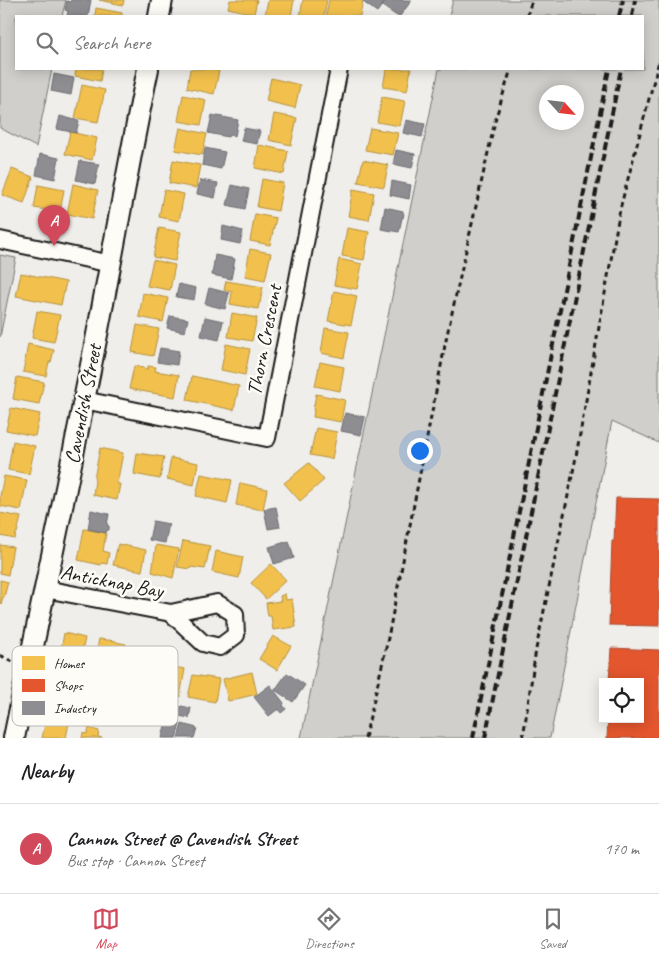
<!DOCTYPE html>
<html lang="en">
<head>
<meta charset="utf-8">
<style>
  body { margin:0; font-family:Caveat,sans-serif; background:#f2f2f2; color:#202124 }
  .controls { position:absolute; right:15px; bottom:15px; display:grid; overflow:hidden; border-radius:0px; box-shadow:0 2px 12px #0003 }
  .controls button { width:45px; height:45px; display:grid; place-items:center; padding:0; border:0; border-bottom:1px solid #e0e0e0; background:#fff; color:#202124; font:25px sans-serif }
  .compass { position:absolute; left:539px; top:85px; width:45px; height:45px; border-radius:50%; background:#fff; box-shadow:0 2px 12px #0003; rotate:117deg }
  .you { position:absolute; left:419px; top:450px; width:18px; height:18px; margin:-12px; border:4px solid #fff; border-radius:50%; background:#1a73e8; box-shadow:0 0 0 8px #1a73e833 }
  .badge { display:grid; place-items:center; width:32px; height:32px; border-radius:50%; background:#d1495b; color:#fff; font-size:16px; font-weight:700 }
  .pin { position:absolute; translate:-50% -41px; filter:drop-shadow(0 1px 2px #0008) }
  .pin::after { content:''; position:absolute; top:26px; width:18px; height:15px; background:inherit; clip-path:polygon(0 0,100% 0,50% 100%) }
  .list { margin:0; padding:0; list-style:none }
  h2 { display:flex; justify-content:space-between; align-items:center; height:65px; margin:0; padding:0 20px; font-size:21px }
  h2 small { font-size:16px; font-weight:400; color:#757577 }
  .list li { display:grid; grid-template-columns:32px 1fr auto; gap:15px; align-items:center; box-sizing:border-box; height:90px; padding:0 20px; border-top:1px solid #e0e0e0 }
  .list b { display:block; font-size:19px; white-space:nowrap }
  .list p { margin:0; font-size:16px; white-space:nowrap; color:#757577 }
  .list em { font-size:16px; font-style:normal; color:#757577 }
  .icon { flex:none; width:28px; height:28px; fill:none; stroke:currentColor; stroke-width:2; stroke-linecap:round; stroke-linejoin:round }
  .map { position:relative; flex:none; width:659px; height:738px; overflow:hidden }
  .search { position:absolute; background:#fff; box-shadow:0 2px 12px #0003; left:15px; right:15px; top:15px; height:55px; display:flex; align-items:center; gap:12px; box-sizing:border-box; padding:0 18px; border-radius:0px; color:#757577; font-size:19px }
  .sheet { height:155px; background:#fff }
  nav { display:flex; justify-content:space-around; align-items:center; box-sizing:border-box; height:70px; border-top:1px solid #e0e0e0; background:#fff; font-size:14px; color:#757577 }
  nav a { display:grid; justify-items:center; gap:2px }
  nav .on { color:#d1495b }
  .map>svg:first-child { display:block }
</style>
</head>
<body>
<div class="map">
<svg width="659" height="738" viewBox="0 0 659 738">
  <rect width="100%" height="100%" fill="#f0eeea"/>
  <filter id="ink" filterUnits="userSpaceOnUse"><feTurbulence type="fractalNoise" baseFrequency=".02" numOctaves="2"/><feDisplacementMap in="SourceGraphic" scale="10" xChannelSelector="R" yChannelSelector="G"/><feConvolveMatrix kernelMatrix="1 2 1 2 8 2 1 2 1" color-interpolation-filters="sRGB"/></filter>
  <g filter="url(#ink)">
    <path fill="#d0cfcc" stroke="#767674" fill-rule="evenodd" d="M0,0H66L62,16H16V69H52L36,147L0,128Z
      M453,0H659V443L612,421L550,738H301L439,69H643V16H449ZM546,92H576V122H546Z
      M0,255L16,258L0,337Z"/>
    <path fill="#f2c14e" stroke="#b2903f" d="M99,0H124L123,5Z
      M230,0H257L254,14L228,8Z
      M268,0H294L291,16H272L265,15Z
      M303,0H327L324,16H300Z
      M329,0H363L360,16H326Z
      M96,8L122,13V16H95Z
      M76,69H102L100,81L75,76Z
      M190,69H208L219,71L214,94L187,88Z
      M388,69H411L407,91L383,87L386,70H388Z
      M271,78L300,85L295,108L266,101Z
      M82,85L105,90L98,122L75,118Z
      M183,95L206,100L201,125L178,121Z
      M382,97L405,101L400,126L377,122Z
      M274,114L297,118L291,145L269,140Z
      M180,128L207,134L202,155L175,150Z
      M370,128L398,133L393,155L365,150Z
      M70,132L97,138L92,160L65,154Z
      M259,145L288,151L284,174L255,168Z
      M173,160L200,165L196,188L169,183Z
      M363,160L388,165L384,187L358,182Z
      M12,169L33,177L24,203L2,195Z
      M262,179L283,183L278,211L257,207Z
      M73,184L98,190L92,219L67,214Z
      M38,185L64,190L60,212L34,208Z
      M353,189L374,193L369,220L348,216Z
      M164,190L184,194L179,221L159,217Z
      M255,214L276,218L270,245L250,241Z
      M159,228L181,232L175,261L153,257Z
      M347,228L369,232L364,260L342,256Z
      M250,249L271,253L265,280L245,276Z
      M339,259L362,264L357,289L334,285Z
      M153,260L175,265L170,290L147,286Z
      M21,273L66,282L61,305L16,296Z
      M226,281L263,287L260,303H259L258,309L230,304L232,292L224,290Z
      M334,291L357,296L351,325L328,321Z
      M143,293L168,298L163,322L139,317Z
      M37,311L60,315L54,342L32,338Z
      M232,313L257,318L252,341L228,337Z
      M137,325L159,329L153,356L132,352Z
      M325,328L349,332L344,358L321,353Z
      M28,344L54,350L51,362H49L46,376L23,372Z
      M226,344L250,349L245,375L221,370Z
      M320,362L344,367L340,391L315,386Z
      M134,366L148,369V366L156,367L155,371L179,375L175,397L129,389Z
      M192,376L239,386L234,410L187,400Z
      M17,377L44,382L39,404L13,399Z
      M316,394L345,400L341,422L313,417L314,410H313Z
      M11,408L40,414L35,436L6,430Z
      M316,428L337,432L332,459L310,455Z
      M13,441L35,446L29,474L8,470Z
      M100,448L123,453L117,484H120L117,500L93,495L95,480L94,479Z
      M137,453L164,457L160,479L134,474Z
      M171,458L198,463L194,485L167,479Z
      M309,463L324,480L300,501L284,483Z
      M201,474L232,480L227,503L196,496Z
      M4,476L27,480L21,510L0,506V496Z
      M240,483L267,489L263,510L236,505Z
      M0,513L21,517L17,533H16L15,539L0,536Z
      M84,529L106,533L103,551L109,553L107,564L101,563V565L78,560Z
      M183,541L210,546L205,569L191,567L190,569L177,567Z
      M118,544L146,550L142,571L113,565Z
      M0,545L13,547L8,575L0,573Z
      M156,545L179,549L173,578L152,572Z
      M216,551L243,557L239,578L212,572Z
      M271,564L286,580L266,599L251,583Z
      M0,580L8,582L4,597H3L1,604L0,603Z
      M285,594L286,600L292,599L296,627L273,630L271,616H268L266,603L281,601L280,596Z
      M64,633L85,638L79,666L59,662Z
      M273,636L291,646L277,670L259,659Z
      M99,639L116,641V642L126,644L122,665L95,659Z
      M163,665L185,669L180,697L158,693Z
      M252,672L257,694L228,701L223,679Z
      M193,675L219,679L215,702L188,697Z
      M52,698L73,702L66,738H42L47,715V713H49Z
      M89,728L99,731L98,737L102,738H82L83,733L87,734Z"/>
    <path fill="#e4572e" stroke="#a84529" d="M616,498L659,499V626L609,625L612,541H614Z
      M611,648L659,650V738H607L608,719H640V682H609Z"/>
    <path fill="#8d8d92" stroke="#6b6b6f" d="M71,0H91L88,16H67L68,11L65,10L67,1L70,2Z
      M365,0H386L377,12L363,2Z
      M386,0H412L400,16H397L382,6Z
      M54,74L74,78L71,95L51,91Z
      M212,115L238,120L235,136L229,135L228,137L208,133Z
      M60,116L79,121L76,133L57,129Z
      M406,120L425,124L422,137L403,133Z
      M244,128L260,131L257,144L241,141Z
      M205,148L225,152L221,169L202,165Z
      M396,150L415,154L412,168L393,164Z
      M40,154L59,158L55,179L36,175Z
      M80,161L99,164L95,184L76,180Z
      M200,180L218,183L215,198L197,194Z
      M392,181L411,185L409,199L390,195Z
      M232,185L249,189L245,209L227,205Z
      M385,207L403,211V213L404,214L403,218H402L399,232L381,229Z
      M223,226L243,231L240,244L221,240Z
      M215,255L235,259L231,279L212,275Z
      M179,284L196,288L194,300L176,297Z
      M209,288L229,293L225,309L205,304Z
      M170,316L188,319L185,332L167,328Z
      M205,317L223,321L219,340L201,336Z
      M160,348L179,351L177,365L157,362Z
      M345,413L365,417L361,435L341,431Z
      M276,507L280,527L268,529L264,509Z
      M91,510L109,514L107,525L109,526V530H107L106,533L88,529Z
      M153,521L169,524L165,543L149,540Z
      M289,541L294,558L274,564L269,547Z
      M287,673L305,685L293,702L275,690Z
      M270,685L284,703L283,705L286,709L281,713L278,709L269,716L254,697Z
      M81,699L86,700L85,706L94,708L90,727L76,724Z
      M181,706L191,708L189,718L179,716Z
      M166,721L180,724L176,738H162Z
      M182,724L197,728L194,738H178Z"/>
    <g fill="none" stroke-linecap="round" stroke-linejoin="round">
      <defs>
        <path id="minor" d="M0,240L111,264
          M84,400L267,438L339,69H338
          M45,589L171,613L217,603L235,614L236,635L220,647L203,643L171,613"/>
        <path id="tertiary" d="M159,16L162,0
          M14,738C40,610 68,483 93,355C112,260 128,164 148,69"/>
      </defs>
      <use href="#minor" stroke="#1c1c1c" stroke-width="20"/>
      <use href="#tertiary" stroke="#1c1c1c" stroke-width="24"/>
      <path stroke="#1c1c1c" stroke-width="3" stroke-dasharray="5 4" stroke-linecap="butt" d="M527,16L532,0
        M0,655L13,662
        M365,738L386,648L447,335L496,117L511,69
        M523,738L536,649L575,462L620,209L659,61"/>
      <use href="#minor" stroke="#fdfcf7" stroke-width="16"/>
      <use href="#tertiary" stroke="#fdfcf7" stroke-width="20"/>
      <path stroke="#1c1c1c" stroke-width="4" stroke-dasharray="8 4" stroke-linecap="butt" d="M619,16L623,0
        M632,16L635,0
        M473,738L609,69
        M485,738L621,69"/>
    </g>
  </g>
  <g text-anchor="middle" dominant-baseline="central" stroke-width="5" stroke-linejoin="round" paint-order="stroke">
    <g font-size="21" fill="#1c1c1c" stroke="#fdfcf7">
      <text transform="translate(264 340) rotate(-79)">Thorn Crescent</text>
      <text transform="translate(83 404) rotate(-79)">Cavendish Street</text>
      <text transform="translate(112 581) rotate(11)">Anticknap Bay</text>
    </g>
  </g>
  <rect x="12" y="646" width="166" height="80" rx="8" fill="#fdfcf7" stroke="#bab9b5" stroke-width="1"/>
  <rect x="22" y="656" width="23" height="14" fill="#f2c14e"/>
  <rect x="22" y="679" width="23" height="13" fill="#e4572e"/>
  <rect x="22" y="701" width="23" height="14" fill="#8d8d92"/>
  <g font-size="14" fill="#1c1c1c">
    <text x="54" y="668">Homes</text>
    <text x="54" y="690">Shops</text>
    <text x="54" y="713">Industry</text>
  </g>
</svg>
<div class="controls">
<button><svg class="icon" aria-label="locate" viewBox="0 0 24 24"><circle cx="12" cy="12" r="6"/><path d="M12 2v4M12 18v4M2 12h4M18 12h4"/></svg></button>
</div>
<svg class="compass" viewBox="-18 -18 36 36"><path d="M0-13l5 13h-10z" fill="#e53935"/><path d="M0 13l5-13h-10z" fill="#757577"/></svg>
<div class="you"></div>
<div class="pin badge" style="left:54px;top:246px">A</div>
<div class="search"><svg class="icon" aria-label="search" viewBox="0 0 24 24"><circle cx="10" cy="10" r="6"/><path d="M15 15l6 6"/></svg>Search here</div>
</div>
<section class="sheet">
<h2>Nearby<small></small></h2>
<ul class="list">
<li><span class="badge">A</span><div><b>Cannon Street @ Cavendish Street</b><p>Bus stop · Cannon Street</p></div><em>170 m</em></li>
</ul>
</section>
<nav>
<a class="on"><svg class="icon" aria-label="map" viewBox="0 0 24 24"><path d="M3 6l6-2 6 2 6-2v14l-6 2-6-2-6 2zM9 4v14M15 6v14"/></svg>Map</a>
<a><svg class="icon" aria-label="directions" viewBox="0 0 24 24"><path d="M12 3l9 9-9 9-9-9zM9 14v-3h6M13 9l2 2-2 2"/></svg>Directions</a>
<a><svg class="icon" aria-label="saved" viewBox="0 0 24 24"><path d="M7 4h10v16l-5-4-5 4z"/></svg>Saved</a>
</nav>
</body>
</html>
